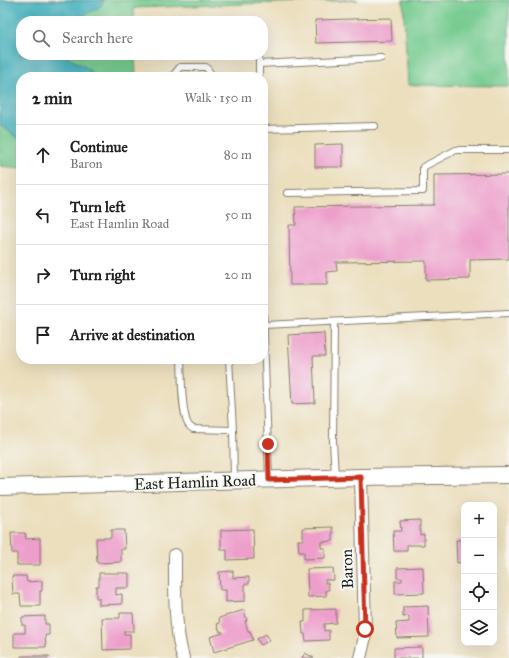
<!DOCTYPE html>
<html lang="en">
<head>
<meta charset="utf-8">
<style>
  body { margin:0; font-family:"IM FELL Great Primer",serif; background:#f6f6f6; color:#222 }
  .controls { position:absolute; right:12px; bottom:12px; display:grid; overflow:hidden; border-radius:8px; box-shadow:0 4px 16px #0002 }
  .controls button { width:36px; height:36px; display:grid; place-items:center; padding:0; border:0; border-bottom:1px solid #e0e0e0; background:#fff; color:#222; font:20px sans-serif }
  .stop { position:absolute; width:12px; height:12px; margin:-9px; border:3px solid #c8321e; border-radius:50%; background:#fff }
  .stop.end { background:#c8321e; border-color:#fff; box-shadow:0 1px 4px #0008 }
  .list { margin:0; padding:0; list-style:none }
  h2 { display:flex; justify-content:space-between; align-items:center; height:52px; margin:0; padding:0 16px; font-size:17px }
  h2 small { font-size:13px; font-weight:400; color:#767676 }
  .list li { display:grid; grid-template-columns:26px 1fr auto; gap:12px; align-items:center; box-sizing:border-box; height:60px; padding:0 16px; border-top:1px solid #e0e0e0 }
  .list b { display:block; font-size:15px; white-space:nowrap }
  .list p { margin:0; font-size:13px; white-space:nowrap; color:#767676 }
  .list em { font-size:13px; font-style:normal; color:#767676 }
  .icon { flex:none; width:22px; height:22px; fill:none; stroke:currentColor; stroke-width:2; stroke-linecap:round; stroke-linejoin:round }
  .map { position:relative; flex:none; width:509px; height:658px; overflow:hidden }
  .search { position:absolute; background:#fff; box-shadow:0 4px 16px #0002; left:16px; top:16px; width:252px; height:44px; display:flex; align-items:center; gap:10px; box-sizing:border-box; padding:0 14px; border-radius:16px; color:#767676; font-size:15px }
  .panel { position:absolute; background:#fff; box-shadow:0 4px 16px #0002; left:16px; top:72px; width:252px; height:292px; border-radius:16px }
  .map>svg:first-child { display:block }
</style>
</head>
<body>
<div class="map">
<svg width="509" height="658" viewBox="0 0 509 658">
  <rect width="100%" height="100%" fill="#f6f6f2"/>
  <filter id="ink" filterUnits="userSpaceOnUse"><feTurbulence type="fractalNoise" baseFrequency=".025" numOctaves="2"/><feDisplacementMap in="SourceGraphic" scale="8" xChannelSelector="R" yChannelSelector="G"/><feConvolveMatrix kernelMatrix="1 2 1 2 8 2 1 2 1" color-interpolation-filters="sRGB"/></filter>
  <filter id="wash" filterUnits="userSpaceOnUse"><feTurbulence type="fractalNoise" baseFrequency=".012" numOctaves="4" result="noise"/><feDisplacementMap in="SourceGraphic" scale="16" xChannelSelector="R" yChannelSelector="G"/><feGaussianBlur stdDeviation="0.9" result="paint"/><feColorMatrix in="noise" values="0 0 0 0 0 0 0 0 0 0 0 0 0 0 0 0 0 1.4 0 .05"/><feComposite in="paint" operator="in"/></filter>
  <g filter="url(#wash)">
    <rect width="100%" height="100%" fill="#ecdfbe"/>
    <path fill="#74ca8f" stroke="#487356" d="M0,0H358L134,8V21H21V55H135L136,77H21V168L0,166Z
      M403,0H509V86L408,85Z"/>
    <path fill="#3eaeba" stroke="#2d656b" d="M0,0H104C101,9 95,10 87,13C83,15 80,18 77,21H21V55H65L67,57L85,67L98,77H21V140L0,125Z"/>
    <g id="blocks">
      <path fill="#ed9ecb" d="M391,18L392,41L316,43L315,20Z
        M343,144V167H315V145Z
        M509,174V259L470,260V279L426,280V261L336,262L337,271L327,272V285H290L289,225H296L295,207L434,205V175Z
        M324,333L325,356H313L315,403L292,404L288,335Z
        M420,520V535L424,534V545H407V551H394L393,531H401L400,521Z
        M333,527V541L321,542V548H325V558L304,559V552H299L298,540H303V528Z
        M253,529L254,559L227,560V550H221V530Z
        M111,530H124L125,549H121V562L97,563L96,538H111Z
        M11,533H25L26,539L40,538V565H17V553H12Z
        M456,540H464V562L457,563Z
        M423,567L424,593L395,594V581H402V578H397V568Z
        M333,568L334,580H325V583H328L329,590H326V596L308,597L307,569Z
        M233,571V578L249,577V584H245V601L226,602V590H220L219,572Z
        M99,573H129V588H116V595L122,594V604L99,605V598H96V586H99Z
        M12,576H26L27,582L42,581V591H40V606H21L20,594H13Z
        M428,606L429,637L397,638L396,623L409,622V616L403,617V607Z
        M336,609V623L324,624V631L329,630V640L306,641L305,634H303L302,622H305V610Z
        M244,610L247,621H245L248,631H250L253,640L214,652L210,637L223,633L222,631L220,632L217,624L220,623L219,618Z
        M120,613H133L134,631H124V634H130V649L103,650L102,618H120Z
        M45,616V624H49V635H45L46,647H14V633H25V625H22V617Z
        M266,634L270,640L261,645L257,639Z
        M422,647V658H394V648Z
        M305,653L314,658H302Z
        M21,656H49V658H21Z"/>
    </g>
  </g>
  <g filter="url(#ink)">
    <use href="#blocks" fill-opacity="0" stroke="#847e6d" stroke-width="1"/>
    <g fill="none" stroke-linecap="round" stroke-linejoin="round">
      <defs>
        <path id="service" d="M259,55V77
          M259,64L381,58
          M172,77L180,67H206L213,77
          M263,129L375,126
          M287,193L423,191V167L456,150H509
          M263,306L269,478
          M334,322L333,441L335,476
          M264,325L509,313
          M181,359C182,377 181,406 187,422C188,425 190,427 193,429L233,430
          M229,359L233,430L234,479"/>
        <path id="minor" d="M175,555C175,590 174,624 183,658
          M360,658L364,641L365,629L361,477"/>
        <path id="tertiary" d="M0,487L361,477L509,475"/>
      </defs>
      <use href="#service" stroke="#847e6d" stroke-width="8"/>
      <use href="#minor" stroke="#847e6d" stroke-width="14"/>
      <use href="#tertiary" stroke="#847e6d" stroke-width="18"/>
      <use href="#service" stroke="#fff" stroke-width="6"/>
      <use href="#minor" stroke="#fff" stroke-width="12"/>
      <use href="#tertiary" stroke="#fff" stroke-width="16"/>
    </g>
  </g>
  <g fill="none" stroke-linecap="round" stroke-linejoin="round" filter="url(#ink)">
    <path stroke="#c8321e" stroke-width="5" d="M268,444L269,480L361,477L365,629"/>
  </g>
  <g text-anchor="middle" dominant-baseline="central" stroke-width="4" stroke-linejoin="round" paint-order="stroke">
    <g font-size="16" fill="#1c1c1c" stroke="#f6f6f2">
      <text transform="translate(195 482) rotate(-2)">East Hamlin Road</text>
      <text transform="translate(347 569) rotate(-92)">Baron</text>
    </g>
  </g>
</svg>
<div class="controls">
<button>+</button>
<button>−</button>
<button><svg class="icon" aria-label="locate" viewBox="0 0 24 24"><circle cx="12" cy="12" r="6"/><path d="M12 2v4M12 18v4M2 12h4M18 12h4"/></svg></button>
<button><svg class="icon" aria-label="layers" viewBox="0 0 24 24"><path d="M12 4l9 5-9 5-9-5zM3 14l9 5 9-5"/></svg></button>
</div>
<div class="stop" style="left:365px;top:629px"></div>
<div class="stop end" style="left:268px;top:444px"></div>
<div class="search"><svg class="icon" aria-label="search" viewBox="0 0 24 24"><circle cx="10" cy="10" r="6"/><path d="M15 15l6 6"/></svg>Search here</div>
<section class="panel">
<h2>2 min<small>Walk · 150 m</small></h2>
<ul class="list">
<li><svg class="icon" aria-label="ahead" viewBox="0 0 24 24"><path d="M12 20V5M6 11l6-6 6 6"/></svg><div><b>Continue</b><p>Baron</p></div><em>80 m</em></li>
<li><svg class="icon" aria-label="left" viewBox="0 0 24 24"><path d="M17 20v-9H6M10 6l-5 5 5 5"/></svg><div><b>Turn left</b><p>East Hamlin Road</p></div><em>50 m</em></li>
<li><svg class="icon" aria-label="right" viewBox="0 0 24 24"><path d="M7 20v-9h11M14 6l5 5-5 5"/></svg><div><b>Turn right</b></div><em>20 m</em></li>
<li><svg class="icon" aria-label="arrive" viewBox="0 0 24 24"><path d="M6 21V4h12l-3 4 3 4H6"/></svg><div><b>Arrive at destination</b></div></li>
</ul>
</section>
</div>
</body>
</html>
